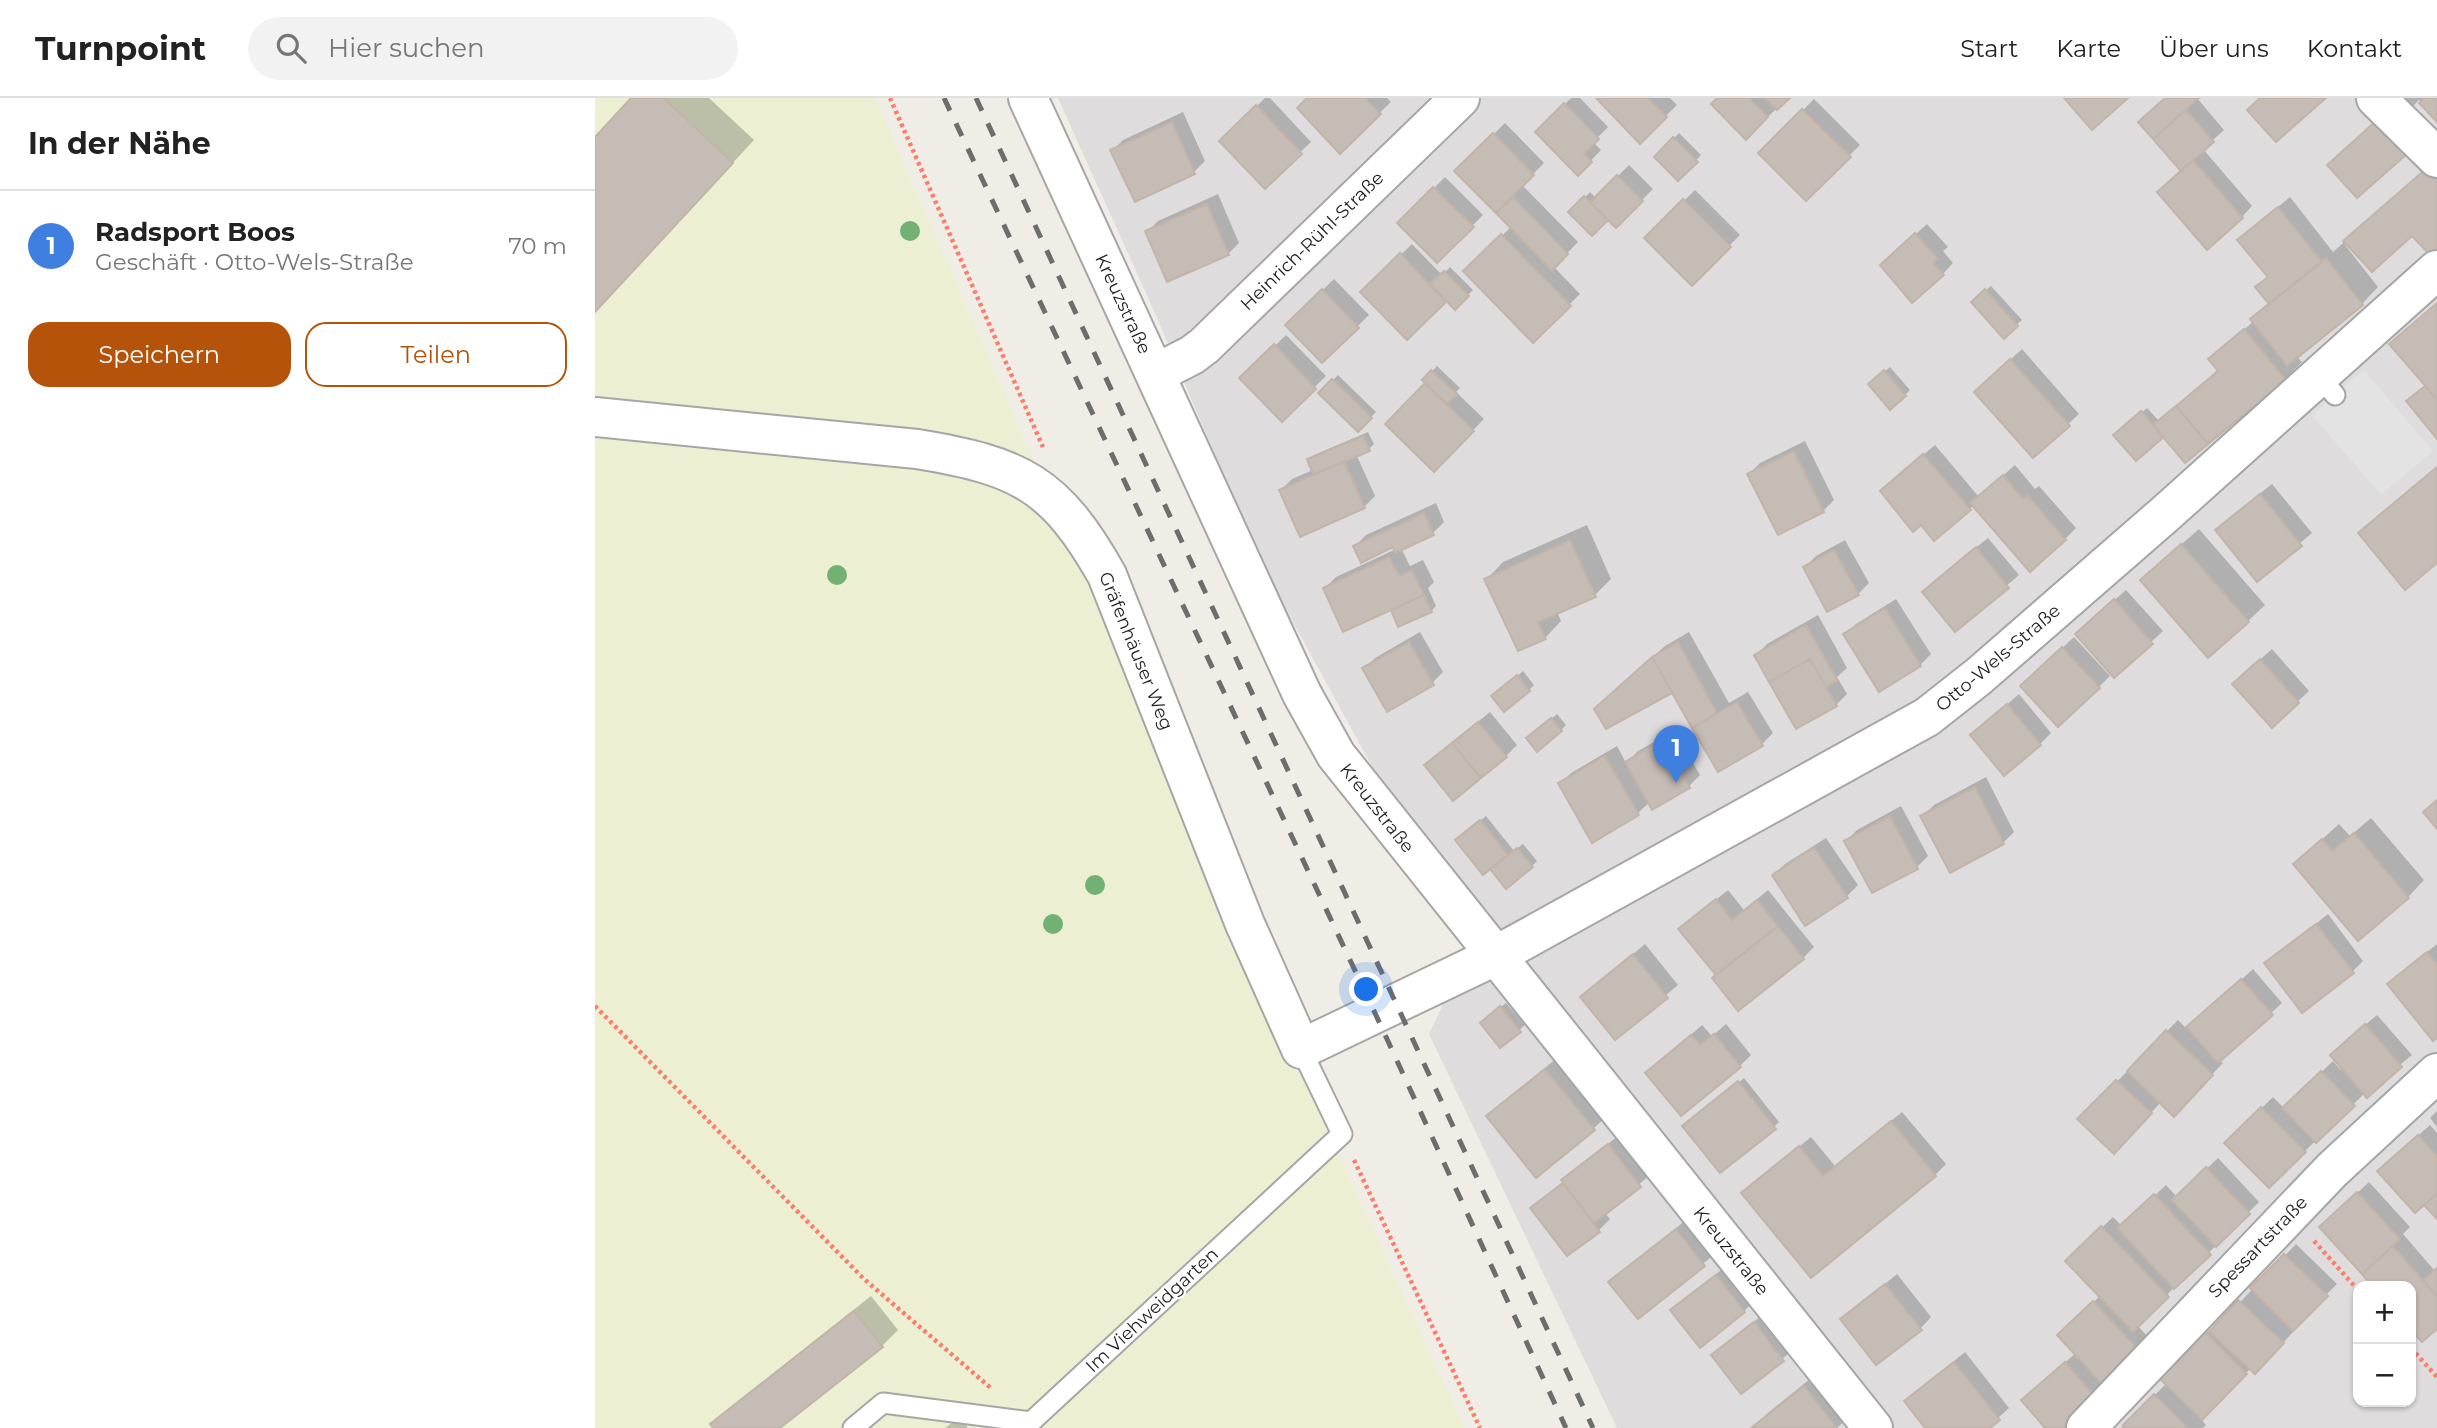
<!DOCTYPE html>
<html lang="de">
<head>
<meta charset="utf-8">
<style>
  body { margin:0; font-family:Montserrat,sans-serif; background:#f2f2f2; color:#222 }
  .controls { position:absolute; right:21px; bottom:21px; display:grid; overflow:hidden; border-radius:14px; box-shadow:0 2px 5px #0004 }
  .controls button { width:63px; height:63px; display:grid; place-items:center; padding:0; border:0; border-bottom:2px solid #e0e0e0; background:#fff; color:#222; font:35px sans-serif }
  .you { position:absolute; left:772px; top:892px; width:24px; height:24px; margin:-18px; border:5px solid #fff; border-radius:50%; background:#1a73e8; box-shadow:0 0 0 10px #1a73e833 }
  .badge { display:grid; place-items:center; width:46px; height:46px; border-radius:50%; background:#b45309; color:#fff; font-size:23px; font-weight:700 }
  .pin { position:absolute; translate:-50% -58px; filter:drop-shadow(0 2px 4px #0008) }
  .pin::after { content:''; position:absolute; top:37px; width:24px; height:21px; background:inherit; clip-path:polygon(0 0,100% 0,50% 100%) }
  .list { margin:0; padding:0; list-style:none }
  h2 { display:flex; justify-content:space-between; align-items:center; height:91px; margin:0; padding:0 28px; font-size:30px }
  h2 small { font-size:23px; font-weight:400; color:#767676 }
  .list li { display:grid; grid-template-columns:46px 1fr auto; gap:21px; align-items:center; box-sizing:border-box; height:112px; padding:0 28px; border-top:2px solid #e0e0e0 }
  .list b { display:block; font-size:26px; white-space:nowrap }
  .list p { margin:0; font-size:23px; white-space:nowrap; color:#767676 }
  .list em { font-size:23px; font-style:normal; color:#767676 }
  .actions { display:flex; gap:14px; padding:21px 28px }
  .actions a { flex:1; padding:16px 0; border:2px solid #b45309; border-radius:21px; text-align:center; font-size:24px; color:#b45309 }
  .actions .main { background:#b45309; color:#fff }
  .icon { flex:none; width:38px; height:38px; fill:none; stroke:currentColor; stroke-width:2; stroke-linecap:round; stroke-linejoin:round }
  .map { position:relative; flex:none; width:1842px; height:1330px; overflow:hidden }
  header { display:flex; align-items:center; gap:42px; box-sizing:border-box; height:98px; padding:0 35px; background:#fff; border-bottom:2px solid #e0e0e0 }
  header strong { font-size:33px }
  nav { display:flex; gap:38px; margin-inline-start:auto; font-size:24px }
  .search { width:490px; height:63px; background:#f2f2f2; display:flex; align-items:center; gap:18px; box-sizing:border-box; padding:0 24px; border-radius:38px; color:#767676; font-size:26px }
  main { display:flex }
  aside { flex:1; background:#fff }
  .map>svg:first-child { display:block }
</style>
</head>
<body>
<header>
<strong>Turnpoint</strong>
<div class="search"><svg class="icon" aria-label="search" viewBox="0 0 24 24"><circle cx="10" cy="10" r="6"/><path d="M15 15l6 6"/></svg>Hier suchen</div>
<nav><a>Start</a><a>Karte</a><a>Über uns</a><a>Kontakt</a></nav>
</header>
<main>
<aside>
<h2>In der Nähe<small></small></h2>
<ul class="list">
<li><span class="badge" style="background:#3f7fe0">1</span><div><b>Radsport Boos</b><p>Geschäft · Otto-Wels-Straße</p></div><em>70 m</em></li>
</ul>
<div class="actions"><a class="main">Speichern</a><a>Teilen</a></div>
</aside>
<div class="map">
<svg width="1842" height="1330" viewBox="0 0 1842 1330">
  <rect width="100%" height="100%" fill="#f0ede6"/>
  <path fill="#dedcdc" fill-rule="evenodd" d="M463,0H1842V1330H1022L834,936L891,816L784,681L665,464L563,222ZM1763,1188H1816V1304H1763Z"/>
  <path fill="#ecefd1" d="M0,0H280L475,445L642,844L749,1067L869,1330H0Z"/>
  <path fill="#e3e3e3" d="M1769,272L1838,353L1786,397L1717,317Z"/>
  <path fill="#0003" d="M38,0H114L159,42L0,213V41Z
    M670,0H675L716,44L670,88L626,43Z
    M715,0H792L796,4L745,53Z
    M976,0H985L1013,29L998,44L1006,52L983,76L942,34Z
    M1003,0H1075L1082,7L1045,43Z
    M1124,0H1193L1151,39Z
    M1571,0H1602L1629,32L1608,51L1657,108L1647,119L1587,72L1545,24Z
    M1809,0H1842V21L1824,2L1818,8Z
    M1219,1L1265,47L1211,101L1165,55Z
    M588,14L610,63L599,74L540,102L517,53L528,42Z
    M910,25L949,65L927,87L983,144L959,169L985,196L938,242L870,173L916,129L861,73Z
    M1084,35L1106,57L1083,81L1061,59Z
    M1842,62V149L1818,136L1752,145L1750,147L1783,189L1767,206L1701,258L1707,264L1690,281L1590,362L1569,337L1525,332L1552,310L1564,323L1624,271L1615,261L1659,223L1657,221L1674,204V178L1645,142L1656,131L1695,99L1738,154Z
    M1034,67L1058,91L1021,128L1013,120L976,114L995,94L1001,100Z
    M850,79L888,117L842,163L804,125Z
    M1100,92L1145,137L1097,185L1051,140Z
    M623,96L644,145L633,156L552,134L563,123Z
    M1332,126L1353,149L1348,153L1358,165L1348,176L1298,156Z
    M817,146L847,177L855,169L878,192L860,210L852,201L812,240L767,194Z
    M739,181L774,217L727,263L692,227Z
    M1396,188L1427,222L1409,238L1378,204Z
    M691,237L731,278L687,321L647,280Z
    M1427,251L1484,316L1473,326L1392,283Z
    M842,268L865,290L861,294L889,321L839,372L793,326L833,285L829,282Z
    M1295,269L1315,292L1310,297L1280,281Z
    M743,277L781,314L763,332L726,295Z
    M773,334L779,346L774,351L761,356L780,398L769,409L686,392L697,381L718,372L714,362L719,357Z
    M1210,343L1239,402L1228,413L1154,376L1165,365Z
    M1340,347L1384,399L1420,367L1440,391L1444,388L1481,430L1470,441L1379,407L1375,411L1298,382Z
    M1842,369V463L1766,435L1782,418Z
    M1677,386L1717,435L1662,482L1633,421Z
    M841,405L849,424L838,435L806,450L815,468L828,462L839,484L833,490L841,508L836,513L797,510L730,490L741,479L801,451L799,447L760,448L771,437Z
    M992,427L1016,481L1000,497L962,514L966,523L950,540L892,481L908,464Z
    M1604,431L1670,507L1653,523L1564,466Z
    M1393,440L1424,477L1361,531L1340,483Z
    M1250,442L1274,485L1263,496L1210,469L1221,458Z
    M1531,492L1568,533L1519,578L1493,525Z
    M1301,501L1336,556L1325,567L1250,537L1261,526Z
    M1223,517L1252,570L1242,579L1252,596L1241,607L1161,557L1172,546Z
    M825,534L848,574L837,585L769,571L780,560Z
    M1094,534L1134,605L1153,594L1178,635L1167,646L1123,672L1078,592L1011,629L1012,600L1070,548Z
    M1479,539L1515,578L1504,589L1438,577Z
    M1677,551L1714,593L1677,627L1650,575Z
    M928,573L939,587L934,592L904,593Z
    M1424,596L1456,635L1445,646L1377,637Z
    M895,614L922,647L911,658L843,656Z
    M962,616L971,627L966,632L938,636Z
    M1079,633L1105,677L1094,688L1055,704L1043,715L997,742L965,686L976,675L1022,648L1031,665L1043,653Z
    M1391,679L1419,734L1408,745L1328,718L1339,707Z
    M1306,708L1333,758L1322,769L1278,793L1251,743L1262,732Z
    M891,718L919,753L928,746L942,763L937,768L867,737Z
    M1776,720L1829,782L1813,799L1700,766L1744,726L1755,738Z
    M1231,740L1263,787L1252,798L1179,777L1190,766Z
    M1133,792L1149,812L1173,792L1219,849L1208,860L1123,877L1085,831Z
    M1733,816L1768,863L1757,874L1672,865Z
    M1050,846L1083,887L1020,940L987,899Z
    M1842,846V938L1805,876Z
    M1658,871L1687,905L1624,962L1628,965L1579,1016L1566,1004L1530,1043L1485,1021L1583,922L1592,931Z
    M911,905L930,927L905,948L892,920Z
    M1782,917L1817,957L1770,995L1674,1088L1631,1045L1678,999L1689,1010L1738,963L1746,972L1748,970V946Z
    M1131,926L1156,957L1145,968L1052,975L1107,927L1117,938Z
    M967,956L1015,1015L998,1031L893,1018L910,1002Z
    M1149,980L1184,1024L1179,1029L1095,1023Z
    M1842,1013V1029L1835,1020Z
    M1307,1014L1351,1066L1340,1077L1160,1085L1216,1039L1240,1068Z
    M1835,1027L1842,1035V1119L1796,1062Z
    M1025,1036L1055,1077L1010,1115L1015,1121L1004,1132L972,1156L937,1110Z
    M1623,1060L1664,1104L1542,1227L1552,1238L1505,1282L1511,1289L1466,1330H1452L1439,1291L1481,1255L1475,1226L1505,1198L1472,1163L1518,1119L1527,1128L1571,1087L1582,1099Z
    M1774,1084L1815,1129L1808,1136L1840,1173L1842,1171V1228L1827,1242L1816,1229V1188H1779L1726,1129Z
    M1092,1121L1120,1156L1043,1219L1015,1184Z
    M1701,1146L1742,1186L1697,1231L1699,1233L1671,1263L1656,1270L1606,1321L1611,1327L1608,1330H1526L1572,1285L1567,1280L1622,1224L1624,1226Z
    M1132,1167L1160,1202L1149,1213L1078,1212Z
    M1302,1176L1336,1219L1326,1230L1247,1222Z
    M276,1198L303,1232L287,1248L183,1330H120L117,1326L134,1310Z
    M1171,1214L1199,1251L1147,1294L1118,1257Z
    M1370,1254L1414,1310L1392,1330H1332L1311,1303Z
    M1226,1272L1259,1314L1242,1330H1158L1174,1314Z
    M365,1319L373,1330H350Z"/>
  <path fill="#c5bcb5" stroke="#c2b4a8" stroke-width="2" d="M36,0H69L138,65L0,214V39Z
    M712,0H770L786,16L745,56L702,10Z
    M1001,0H1053L1072,19L1045,46Z
    M1122,0H1154L1173,19L1151,42L1116,6Z
    M1170,0H1195L1182,12Z
    M1469,0H1533L1497,32Z
    M1570,0H1604L1558,41L1543,24Z
    M1665,0H1731L1681,44L1652,12Z
    M1829,0H1842V24L1824,5Z
    M969,5L1004,41L989,56L997,64L983,78L940,34Z
    M661,7L707,56L670,91L624,43Z
    M1207,11L1256,59L1211,103L1163,55Z
    M1591,12L1619,44L1586,73L1558,41Z
    M1781,23L1811,57L1762,100L1732,67Z
    M577,24L600,76L540,104L515,52Z
    M898,35L939,77L901,115L859,73Z
    M1078,39L1103,64L1083,83L1059,59Z
    M1598,62L1648,120L1612,152L1562,94Z
    M1833,69L1842,78V151L1835,157L1817,138L1777,174L1748,143Z
    M1022,77L1048,103L1021,130L995,104Z
    M838,89L879,129L842,165L802,125Z
    M989,98L1013,122L997,138L973,114Z
    M918,99L973,156L957,173L901,115Z
    M1088,101L1136,149L1097,188L1049,140Z
    M612,106L634,157L572,184L550,133Z
    M1683,109L1727,164L1674,206L1660,189L1673,179L1642,142Z
    M1320,135L1343,161L1338,165L1349,177L1317,205L1285,167Z
    M906,136L976,208L938,245L868,173Z
    M805,155L851,204L812,242L765,194Z
    M1731,160L1768,207L1692,268L1655,221Z
    M849,173L874,198L860,212L835,186Z
    M727,191L764,230L727,265L690,227Z
    M1390,191L1423,228L1409,241L1376,204Z
    M1842,205V297L1840,299L1794,246Z
    M1649,231L1691,282L1613,346L1581,308L1623,273L1613,261Z
    M679,246L721,291L687,324L644,280Z
    M1415,261L1475,328L1438,360L1379,294Z
    M836,272L862,296L852,306L827,282Z
    M1289,272L1311,298L1295,312L1273,286Z
    M737,281L777,320L763,334L723,295Z
    M830,285L879,333L839,374L790,326Z
    M1830,288L1840,299L1842,297V341L1811,303Z
    M1581,308L1613,346L1590,365L1558,327Z
    M1546,313L1569,339L1541,363L1518,337Z
    M768,338L775,353L718,377L712,361Z
    M1199,353L1229,414L1183,437L1152,376Z
    M1328,356L1376,412L1339,443L1326,427L1318,434L1285,393Z
    M749,363L770,410L705,439L684,392Z
    M1842,369V465L1810,492L1763,435Z
    M1408,377L1428,401L1432,397L1471,442L1435,474L1375,405Z
    M1665,396L1707,448L1662,484L1620,432Z
    M829,415L839,437L800,455L798,449L766,465L758,448Z
    M975,442L1001,499L943,524L951,541L923,553L889,481Z
    M1586,446L1654,524L1613,560L1545,482Z
    M1381,449L1414,490L1360,534L1327,494Z
    M1239,452L1264,497L1232,514L1208,469Z
    M794,459L804,478L817,472L829,497L748,534L728,490Z
    M829,497L837,514L803,529L796,512Z
    M1519,501L1558,546L1519,580L1480,536Z
    M1290,510L1326,568L1284,594L1248,536Z
    M1211,527L1242,582L1231,589L1215,561L1174,584L1159,557Z
    M814,544L839,587L792,614L767,570Z
    M1083,544L1122,615L1097,630L1057,559Z
    M1467,549L1505,590L1463,629L1425,588Z
    M1057,559L1077,595L1011,631L999,611Z
    M1215,561L1242,608L1201,631L1174,584Z
    M1665,561L1704,605L1677,630L1637,586Z
    M922,577L935,593L909,614L896,598Z
    M1142,604L1168,648L1123,674L1097,630Z
    M1412,606L1446,647L1409,678L1375,637Z
    M956,620L967,633L942,654L931,640Z
    M883,624L912,659L886,680L857,645Z
    M1067,642L1095,690L1057,712L1030,664Z
    M857,645L886,680L858,703L829,667Z
    M1010,658L1044,717L997,745L963,685Z
    M1380,689L1409,746L1355,775L1325,718Z
    M1842,702V731L1828,714Z
    M1295,718L1323,771L1277,795L1249,743Z
    M885,722L913,757L888,777L860,742Z
    M1759,735L1814,800L1763,843L1698,766L1727,741L1737,753Z
    M1219,749L1253,800L1210,828L1177,777Z
    M922,750L938,769L911,791L895,771Z
    M1121,801L1137,822L1162,802L1183,828L1121,877L1083,831Z
    M1721,826L1759,875L1707,915L1669,865Z
    M1183,828L1209,861L1143,913L1117,880Z
    M1832,854L1842,866V940L1838,943L1792,886Z
    M1038,856L1073,900L1020,942L985,899Z
    M1646,881L1678,917L1623,965L1591,929Z
    M905,908L926,934L905,950L885,925Z
    M1770,926L1807,969L1772,1000L1735,957Z
    M1571,932L1618,977L1579,1019L1532,973Z
    M1119,936L1146,969L1086,1018L1050,975L1096,937L1105,947Z
    M950,971L1000,1032L941,1080L891,1018Z
    M1726,973L1760,1008L1721,1045L1687,1010Z
    M1521,982L1557,1015L1519,1056L1482,1021Z
    M1143,983L1181,1031L1125,1075L1087,1028Z
    M1666,1009L1711,1054L1674,1090L1629,1045Z
    M1296,1023L1341,1078L1216,1180L1146,1095L1204,1048L1228,1078Z
    M1823,1037L1842,1058V1096L1820,1115L1782,1073Z
    M1013,1046L1046,1089L999,1125L966,1082Z
    M1611,1069L1655,1116L1621,1149L1577,1102Z
    M968,1085L1005,1134L972,1158L935,1110Z
    M1762,1094L1805,1141L1767,1176L1724,1129Z
    M1559,1096L1616,1157L1579,1191L1522,1130Z
    M1842,1096V1121L1829,1107Z
    M1506,1128L1574,1199L1538,1234L1470,1163Z
    M1081,1131L1110,1168L1043,1221L1013,1184Z
    M1798,1148L1842,1199V1231L1827,1244L1816,1232V1188H1777L1767,1176Z
    M1689,1156L1733,1198L1698,1233L1655,1190Z
    M1842,1170V1198L1828,1182Z
    M1121,1177L1150,1214L1105,1250L1075,1212Z
    M1290,1186L1327,1232L1281,1267L1245,1221Z
    M1643,1202L1689,1245L1660,1276L1614,1234Z
    M1498,1203L1542,1250L1506,1285L1462,1237Z
    M259,1213L288,1249L185,1330H118L115,1326Z
    M1159,1224L1189,1263L1146,1296L1116,1257Z
    M1610,1234L1652,1276L1607,1322L1564,1280Z
    M1359,1264L1405,1322L1395,1330H1330L1309,1303Z
    M1470,1264L1502,1301L1468,1330H1450L1426,1302Z
    M1209,1288L1242,1330H1156Z
    M1559,1296L1593,1330H1531L1528,1327Z"/>
  <g fill="none" stroke-linecap="round" stroke-linejoin="round">
    <defs>
      <path id="lane" d="M1724,278L1740,297
        M258,1330L288,1305L436,1324L747,1036L706,951"/>
      <path id="street" d="M433,0L707,596L741,657L1278,1330
        M1781,0L1842,60
        M560,276L597,257L609,248L865,0
        M0,319L322,351C425,368 460,385 512,477L650,826L706,951L900,858L1332,619L1384,578L1569,417L1842,172
        M1491,1330L1737,1072L1842,975"/>
    </defs>
    <use href="#lane" stroke="#a6a6a6" stroke-width="23"/>
    <use href="#street" stroke="#a6a6a6" stroke-width="42"/>
    <path stroke="#fb7e6c" stroke-width="4.5" stroke-dasharray="3.5 3.5" stroke-linecap="butt" d="M295,0L448,349
      M0,908L269,1181L397,1291
      M759,1062L885,1330
      M1719,1143L1763,1192
      M1816,1250L1842,1279"/>
    <use href="#lane" stroke="#fff" stroke-width="19"/>
    <use href="#street" stroke="#fff" stroke-width="38"/>
    <path stroke="#6d6d6d" stroke-width="5" stroke-dasharray="14 14" stroke-linecap="butt" d="M349,0L780,915L971,1330
      M381,0L998,1330"/>
  </g>
  <g fill="#72b174">
    <circle cx="315" cy="133" r="10"/>
    <circle cx="242" cy="477" r="10"/>
    <circle cx="500" cy="787" r="10"/>
    <circle cx="458" cy="826" r="10"/>
  </g>
  <g text-anchor="middle" dominant-baseline="central" stroke-width="5" stroke-linejoin="round" paint-order="stroke">
    <g font-size="18" fill="#1f1f1f" stroke="#fff">
      <text transform="translate(717 143) rotate(-44)">Heinrich-Rühl-Straße</text>
      <text transform="translate(528 206) rotate(65)">Kreuzstraße</text>
      <text transform="translate(541 553) rotate(68)">Gräfenhäuser Weg</text>
      <text transform="translate(1403 560) rotate(-40)">Otto-Wels-Straße</text>
      <text transform="translate(782 710) rotate(52)">Kreuzstraße</text>
      <text transform="translate(1663 1149) rotate(-46)">Spessartstraße</text>
      <text transform="translate(1136 1153) rotate(51)">Kreuzstraße</text>
      <text transform="translate(557 1212) rotate(-43)">Im Viehweidgarten</text>
    </g>
  </g>
</svg>
<div class="controls">
<button>+</button>
<button>−</button>
</div>
<div class="you"></div>
<div class="pin badge" style="left:1081px;top:685px;background:#3f7fe0">1</div>
</div>
</main>
</body>
</html>
